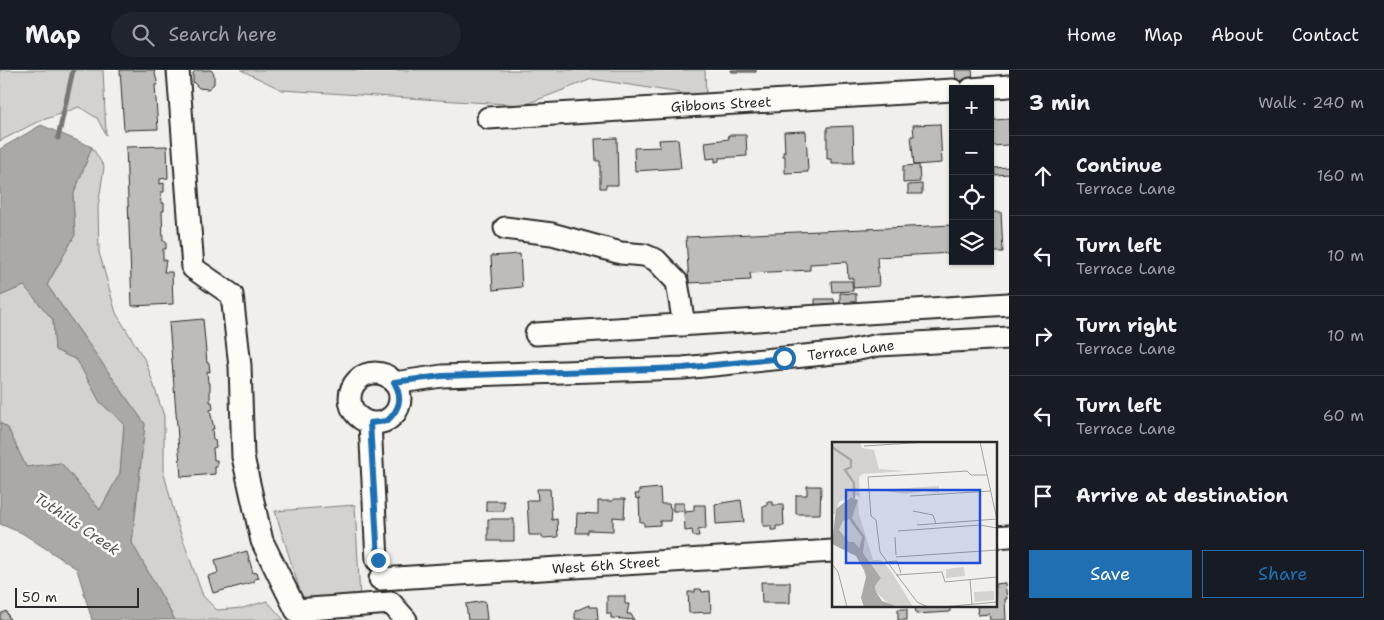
<!DOCTYPE html>
<html lang="en">
<head>
<meta charset="utf-8">
<style>
  body { margin:0; font-family:"Shantell Sans",sans-serif; background:#20242c; color:#f1f3f6 }
  .controls { position:absolute; right:15px; top:15px; display:grid; overflow:hidden; border-radius:0px; box-shadow:0 1px 4px #0004 }
  .controls button { width:45px; height:45px; display:grid; place-items:center; padding:0; border:0; border-bottom:1px solid #363941; background:#171b24; color:#f1f3f6; font:25px sans-serif }
  .scale { position:absolute; left:15px; bottom:12px; width:124px; box-sizing:border-box; padding-left:5px; border:2px solid #2b2b2b; border-top:0; font-size:14px; line-height:18px; white-space:nowrap; color:#2b2b2b; -webkit-text-stroke:4px #fdfcf7; paint-order:stroke }
  .stop { position:absolute; width:15px; height:15px; margin:-11px; border:4px solid #1f6fb2; border-radius:50%; background:#fff }
  .stop.end { background:#1f6fb2; border-color:#fff; box-shadow:0 1px 5px #0008 }
  .list { margin:0; padding:0; list-style:none }
  h2 { display:flex; justify-content:space-between; align-items:center; height:65px; margin:0; padding:0 20px; font-size:21px }
  h2 small { font-size:16px; font-weight:400; color:#9ea1a6 }
  .list li { display:grid; grid-template-columns:32px 1fr auto; gap:15px; align-items:center; box-sizing:border-box; height:80px; padding:0 20px; border-top:1px solid #363941 }
  .list b { display:block; font-size:19px; white-space:nowrap }
  .list p { margin:0; font-size:16px; white-space:nowrap; color:#9ea1a6 }
  .list em { font-size:16px; font-style:normal; color:#9ea1a6 }
  .actions { display:flex; gap:10px; padding:15px 20px }
  .actions a { flex:1; padding:11px 0; border:1px solid #1f6fb2; border-radius:0px; text-align:center; font-size:18px; color:#1f6fb2 }
  .actions .main { background:#1f6fb2; color:#fff }
  .icon { flex:none; width:28px; height:28px; fill:none; stroke:currentColor; stroke-width:2; stroke-linecap:round; stroke-linejoin:round }
  .map { position:relative; flex:none; width:1009px; height:550px; overflow:hidden }
  header { display:flex; align-items:center; gap:30px; box-sizing:border-box; height:70px; padding:0 25px; background:#171b24; border-bottom:1px solid #363941 }
  header strong { font-size:24px }
  nav { display:flex; gap:28px; margin-inline-start:auto; font-size:18px }
  .search { width:350px; height:45px; background:#20242c; display:flex; align-items:center; gap:12px; box-sizing:border-box; padding:0 18px; border-radius:28px; color:#9ea1a6; font-size:19px }
  main { display:flex }
  aside { flex:1; background:#171b24 }
  .map>svg:first-child { display:block }
</style>
</head>
<body>
<header>
<strong>Map</strong>
<div class="search"><svg class="icon" aria-label="search" viewBox="0 0 24 24"><circle cx="10" cy="10" r="6"/><path d="M15 15l6 6"/></svg>Search here</div>
<nav><a>Home</a><a>Map</a><a>About</a><a>Contact</a></nav>
</header>
<main>
<div class="map">
<svg width="1009" height="550" viewBox="0 0 1009 550">
  <rect width="100%" height="100%" fill="#f0efeb"/>
  <filter id="ink" filterUnits="userSpaceOnUse"><feTurbulence type="fractalNoise" baseFrequency=".02" numOctaves="2"/><feDisplacementMap in="SourceGraphic" scale="10" xChannelSelector="R" yChannelSelector="G"/><feConvolveMatrix kernelMatrix="1 2 1 2 8 2 1 2 1" color-interpolation-filters="sRGB"/></filter>
  <g filter="url(#ink)">
    <path fill="#d3d2cf" stroke="#7f7e7d" d="M0,0H103L106,65L97,48L79,37L35,53L0,71Z
      M241,0H705L706,27L592,9L524,35L455,31L282,20Z
      M92,77L104,97L98,137L99,182L116,243L146,292L164,346V404L177,453L203,526L217,540L243,538L267,531L284,550H175L132,473L145,354L47,215L75,165L73,126Z
      M24,215L53,250L55,280L77,290L100,332L124,354L120,403L100,440L61,393L26,397L8,358L0,353V226Z
      M355,435L360,529L304,534L275,441Z"/>
    <path fill="#aaa9a7" stroke="#777775" d="M41,55L92,77L73,126L75,165L47,215L145,354L132,473L175,550H92L77,499L22,463L0,454V353L8,358L26,397L61,393L100,440L120,403L124,354L100,332L77,290L55,280L53,250L24,216L0,226V79Z"/>
    <g fill="none" stroke-linecap="round" stroke-linejoin="round">
      <path stroke="#777775" stroke-width="5" d="M58,68L73,0"/>
    </g>
    <path fill="#bdbcb8" stroke="#2b2b2b" d="M120,0H154L158,15H155L158,59L124,60Z
      M196,0H211L214,4V14L208,19L199,18L193,12V3Z
      M731,0H756V2H732Z
      M955,0H972L973,9L956,11Z
      M990,46H994V50L1009,49V75L990,76Z
      M940,54L942,93L914,95L911,66H914L913,55Z
      M853,56L854,93H832V89H827V57Z
      M806,61L808,102L785,103V86H783V82H785L784,62Z
      M728,65H746L747,86L719,88V91L715,92V88L707,89L705,72L729,69Z
      M617,68L618,115H606V118H600V91H596L595,69Z
      M678,69L681,98L635,101L634,78L660,77L659,70Z
      M167,76L168,108L160,109V114L164,113V122H161L162,133H164V141H162L163,171H166V179H163V190H166L164,202H172L173,234L132,236L126,77Z
      M919,95L920,112L903,113V96Z
      M1009,97V104L995,105L994,98Z
      M922,114V124H908V115Z
      M990,142H1001L1003,182H990Z
      M953,155V183L877,187L879,216L853,218V208H848L847,192L810,194V200L750,203L751,210L689,213L686,167Z
      M520,184L522,217L493,220L491,186Z
      M831,211H852L853,221L832,222Z
      M840,223L856,224V233H840Z
      M815,229H834L835,239L815,242Z
      M203,249L207,293H209L210,302L207,301L208,313H210V332H212L213,339L210,340L214,359H212L213,370H215L216,377L213,378L214,390H217V397H215V404L181,407L169,252Z
      M807,416H821L820,444H796V425H807Z
      M660,418L661,434H669L670,438H671L670,451H660V455L644,456V452H640L639,428L636,429L635,424H639V420Z
      M537,419H550L552,450L557,449L558,467L542,468V465H529L527,430H538Z
      M613,429H625L624,448L613,447V461L588,460V463H576L577,443L598,444V431H613Z
      M741,430L744,452L716,454L715,434Z
      M486,431H504V441H486Z
      M767,432H773V435H783L784,456H776V460H771V456H763V436H767Z
      M673,433H684V441H673Z
      M694,435H705L706,459L698,460L699,466H693L692,460L685,461L684,442L694,441Z
      M488,449H514V471H488Z
      M247,481L253,503L257,502L259,508L254,509V512L213,523L208,506L218,503L215,490Z
      M761,512H790V533H762Z
      M1005,513L1007,529H1005L1006,550H990L989,544L978,545L977,536H995V514Z
      M695,519H701L702,522L710,521L711,542L689,543L688,522H695Z
      M607,526H625V534H629L627,544H631L634,550L611,548V544H607Z
      M485,531L487,550H468L466,534Z
      M589,535V537H597L598,550L575,549V541Z
      M915,536H950V542L916,544Z
      M898,539H907V550H898Z
      M6,541L10,550H0V544Z"/>
    <g fill="none" stroke-linecap="round" stroke-linejoin="round">
      <defs>
        <path id="minor" d="M178,0L193,198L232,225L240,296L243,387L262,471L296,540L304,550
          M971,19L1009,16
          M488,48L953,20
          M505,158L552,164L621,183L644,185L656,190L677,212L684,255
          M536,264L1009,234
          M350 328a25 25 0 1 1 50 0a25 25 0 1 1-50 0Z
          M394,313L442,306L683,298L844,282L879,275L1009,268
          M370,353L377,490
          M995,467L1009,466
          M380,509L833,481
          M296,540L391,533L406,550"/>
      </defs>
      <use href="#minor" stroke="#2b2b2b" stroke-width="25"/>
      <use href="#minor" stroke="#fdfcf7" stroke-width="21"/>
    </g>
  </g>
  <g fill="none" stroke-linecap="round" stroke-linejoin="round" filter="url(#ink)">
    <path stroke="#1f6fb2" stroke-width="6" d="M378,490L370,353L387,351C400,339 403,328 394,312L442,306L683,298L784,288"/>
  </g>
  <g text-anchor="middle" dominant-baseline="central" stroke-width="5" stroke-linejoin="round" paint-order="stroke">
    <g font-size="14" fill="#2b2b2b" stroke="#fdfcf7">
      <text transform="translate(721 34) rotate(-3)">Gibbons Street</text>
      <text transform="translate(851 280) rotate(-7)">Terrace Lane</text>
      <text transform="translate(606 495) rotate(-4)">West 6th Street</text>
    </g>
    <g font-size="15" font-style="italic" fill="#575756" stroke="#fdfcf7">
      <text transform="translate(77 454) rotate(34)">Tuthills Creek</text>
    </g>
  </g>
  <g transform="translate(832 372)">
    <rect width="165" height="165" fill="#f0efeb"/>
    <path d="M0,0H28L30,6L42,8L47,27L75,29L30,32L27,35L28,56L24,53L7,60L4,72H0ZM107,44V51L92,49L74,52L45,48ZM26,58L27,72L41,118H49L59,129L81,165L58,163L44,150L43,144L49,136L31,111L33,95L20,76ZM17,76L30,95L27,106L17,101L7,88L11,79ZM132,125L133,134L114,136V127ZM162,149V158L143,160L142,150Z" fill="#d3d2cf"/>
    <path d="M19,55L26,58L20,76L33,95L31,111L49,136L43,144L44,150L50,159L67,165H32L29,156L34,135L32,128L24,114L0,102L4,67ZM17,77L30,95L27,106L22,100H17L7,88L11,79Z" fill="#aaa9a7" fill-rule="evenodd"/>
    <path fill="none" stroke="#aaa9a7" stroke-width="2.5" d="M0,5L19,18V25L13,28L22,41V56"/>
    <path fill="none" stroke="#a1a19e" stroke-width="1" d="M148,0L165,78M32,4L96,0M78,54L159,49M81,69L101,73L104,82M85,83L165,77M66,89L148,83L165,86M63,95L64,113M64,115L165,108M53,120L65,119L69,131M0,122L6,130L15,165M64,133L110,130L113,140L165,135M138,138L140,162M96,165L85,160L48,110L44,78L39,74L36,35L135,29L139,33H155M110,165L165,160"/>
    <path fill="#1d4ed8" fill-opacity="0.15" stroke="#1d4ed8" stroke-width="2.5" d="M14,48H148V121H14Z"/>
    <rect width="165" height="165" fill="none" stroke="#2b2b2b" stroke-width="2.5"/>
  </g>
</svg>
<div class="controls">
<button>+</button>
<button>−</button>
<button><svg class="icon" aria-label="locate" viewBox="0 0 24 24"><circle cx="12" cy="12" r="6"/><path d="M12 2v4M12 18v4M2 12h4M18 12h4"/></svg></button>
<button><svg class="icon" aria-label="layers" viewBox="0 0 24 24"><path d="M12 4l9 5-9 5-9-5zM3 14l9 5 9-5"/></svg></button>
</div>
<div class="scale">50 m</div>
<div class="stop" style="left:784px;top:288px"></div>
<div class="stop end" style="left:378px;top:490px"></div>
</div>
<aside>
<h2>3 min<small>Walk · 240 m</small></h2>
<ul class="list">
<li><svg class="icon" aria-label="ahead" viewBox="0 0 24 24"><path d="M12 20V5M6 11l6-6 6 6"/></svg><div><b>Continue</b><p>Terrace Lane</p></div><em>160 m</em></li>
<li><svg class="icon" aria-label="left" viewBox="0 0 24 24"><path d="M17 20v-9H6M10 6l-5 5 5 5"/></svg><div><b>Turn left</b><p>Terrace Lane</p></div><em>10 m</em></li>
<li><svg class="icon" aria-label="right" viewBox="0 0 24 24"><path d="M7 20v-9h11M14 6l5 5-5 5"/></svg><div><b>Turn right</b><p>Terrace Lane</p></div><em>10 m</em></li>
<li><svg class="icon" aria-label="left" viewBox="0 0 24 24"><path d="M17 20v-9H6M10 6l-5 5 5 5"/></svg><div><b>Turn left</b><p>Terrace Lane</p></div><em>60 m</em></li>
<li><svg class="icon" aria-label="arrive" viewBox="0 0 24 24"><path d="M6 21V4h12l-3 4 3 4H6"/></svg><div><b>Arrive at destination</b></div></li>
</ul>
<div class="actions"><a class="main">Save</a><a>Share</a></div>
</aside>
</main>
</body>
</html>
